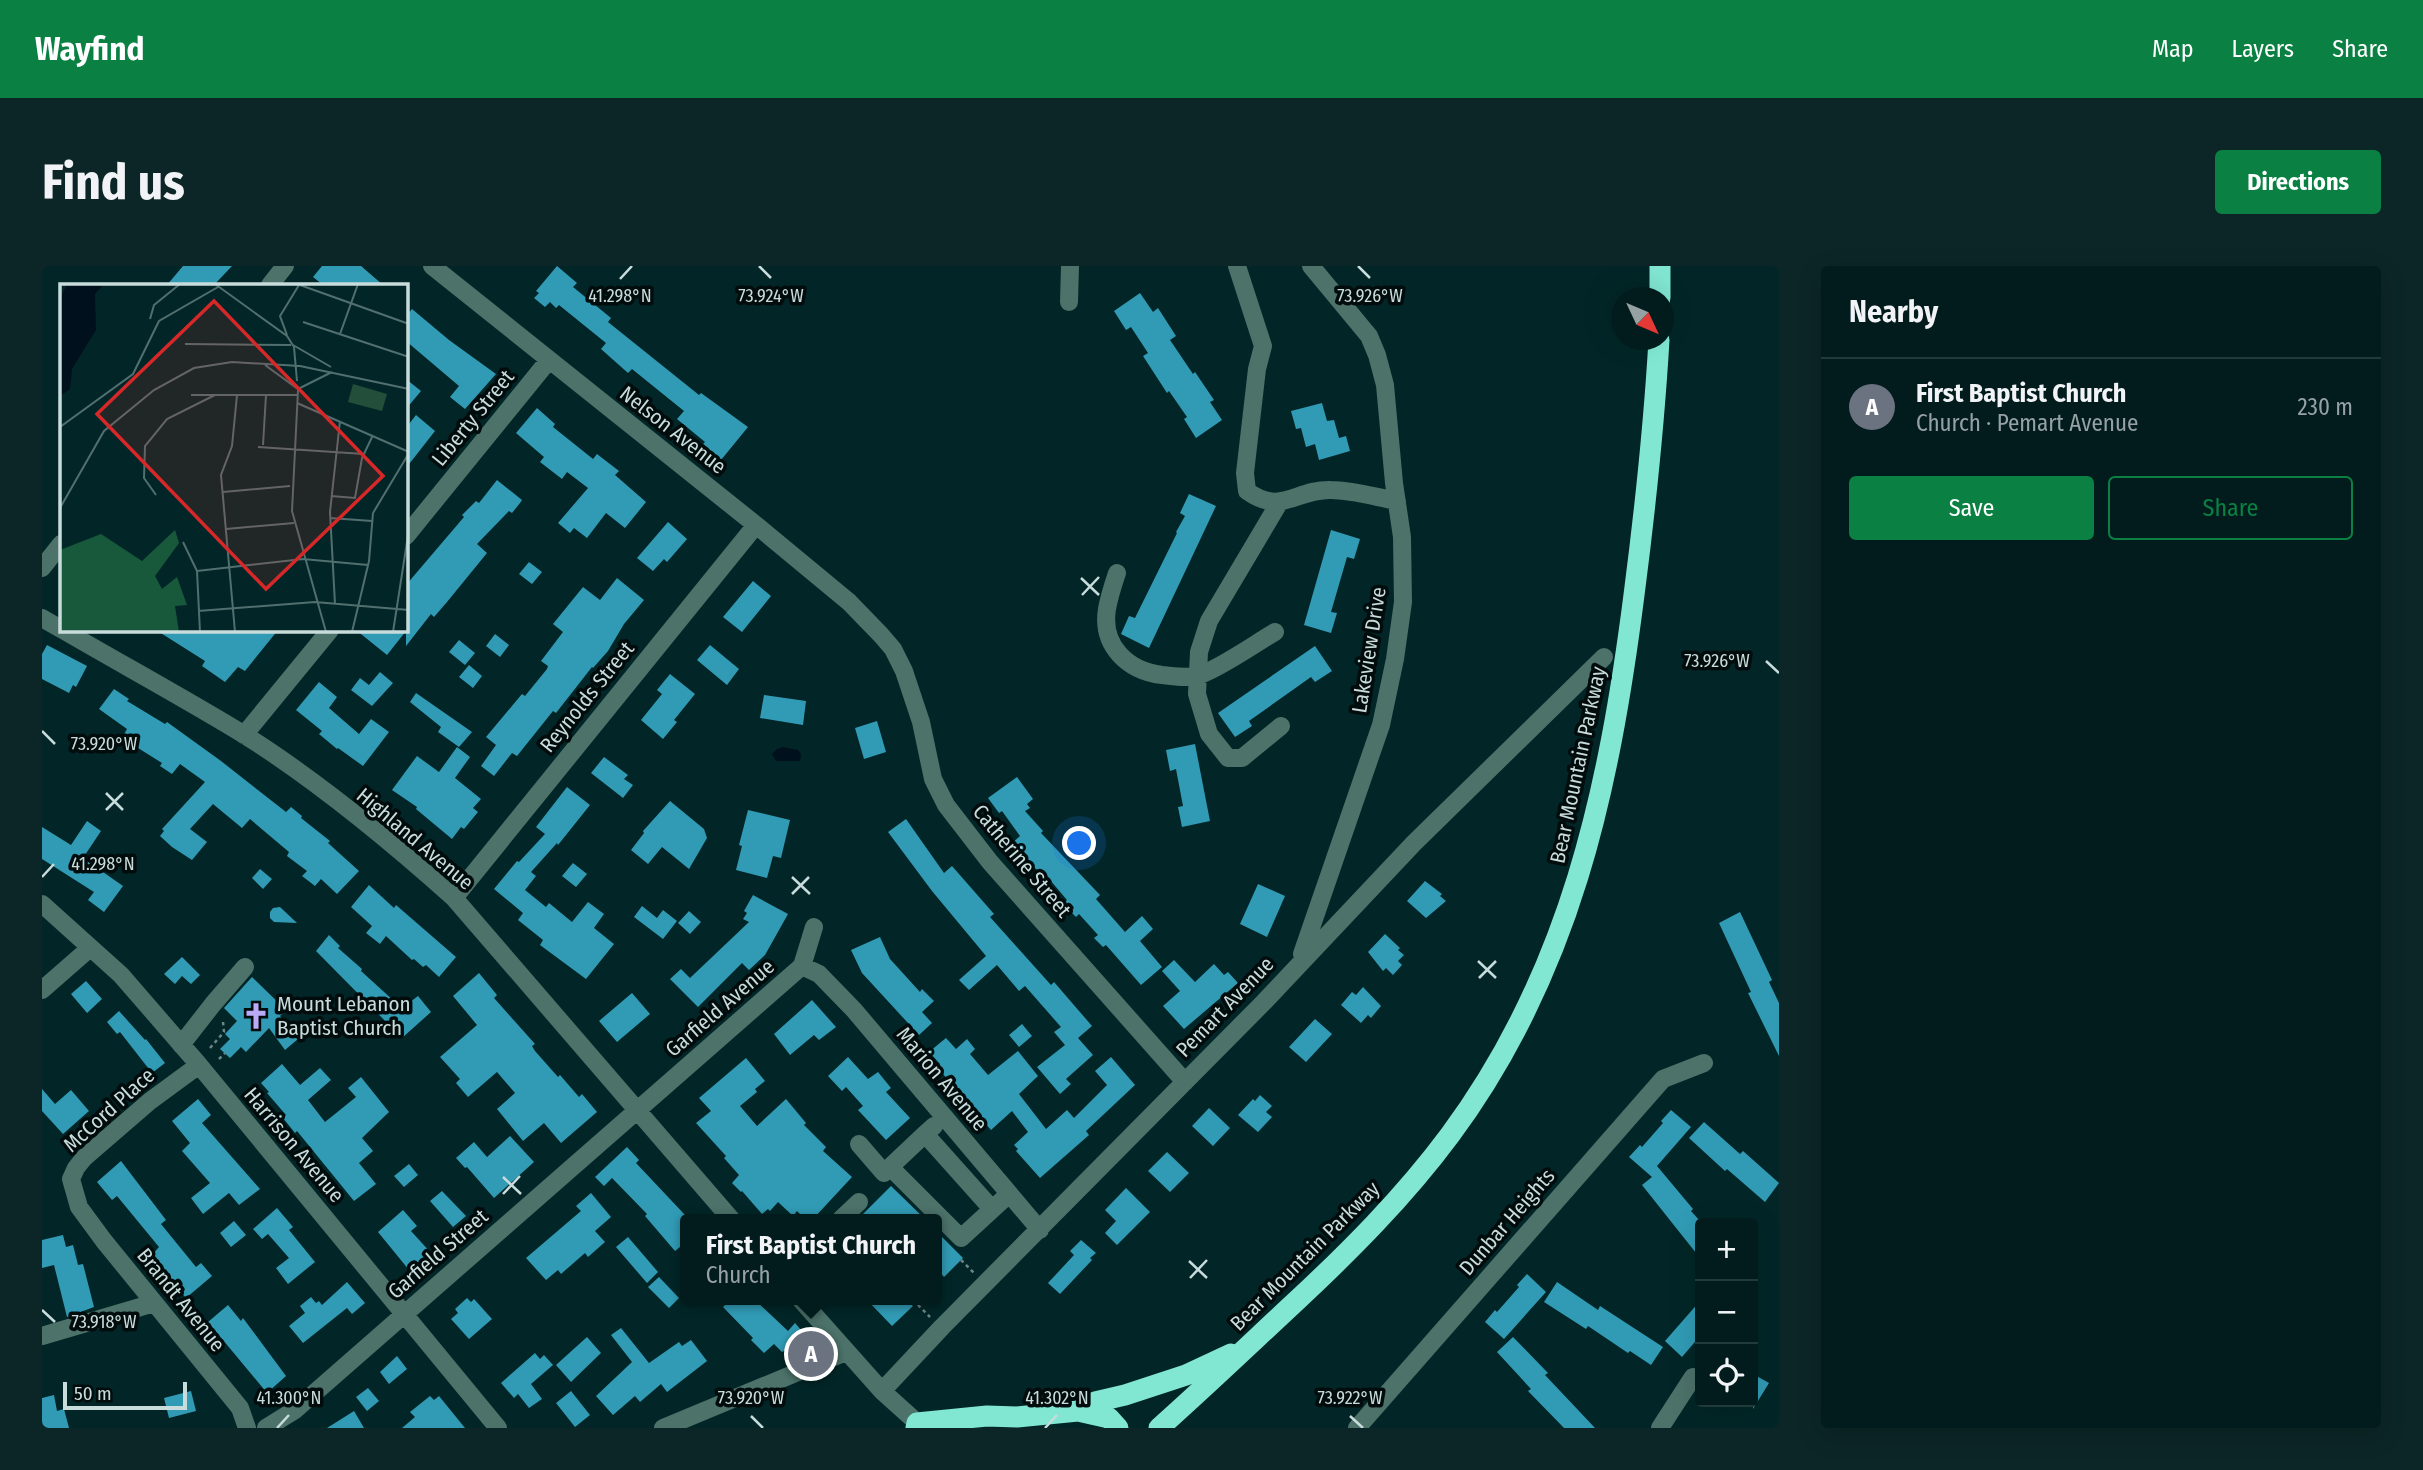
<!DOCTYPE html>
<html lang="en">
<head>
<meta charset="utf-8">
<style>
  body { margin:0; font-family:"Fira Sans Condensed",sans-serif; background:#0c2526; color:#f1f3f6 }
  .controls { position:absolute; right:21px; bottom:21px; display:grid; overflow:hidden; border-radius:7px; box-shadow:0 7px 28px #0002 }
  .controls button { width:63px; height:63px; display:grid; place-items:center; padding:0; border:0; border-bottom:2px solid #233a3b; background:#021c1d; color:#f1f3f6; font:35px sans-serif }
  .compass { position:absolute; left:1569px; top:21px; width:63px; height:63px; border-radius:50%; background:#021c1d; box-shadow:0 7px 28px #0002; rotate:134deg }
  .scale { position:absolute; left:21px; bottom:18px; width:124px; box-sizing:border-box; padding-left:7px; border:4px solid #c9dcdc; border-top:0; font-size:19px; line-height:24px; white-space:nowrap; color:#c9dcdc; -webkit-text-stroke:5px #020c0d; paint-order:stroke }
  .you { position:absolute; left:1038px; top:578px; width:24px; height:24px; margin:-18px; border:5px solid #fff; border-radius:50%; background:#1a73e8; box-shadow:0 0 0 10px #1a73e833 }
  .badge { display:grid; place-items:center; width:46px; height:46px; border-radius:50%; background:#0b8043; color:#fff; font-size:23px; font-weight:700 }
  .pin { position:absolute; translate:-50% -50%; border:4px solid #fff; box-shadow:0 2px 7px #0006 }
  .popup { position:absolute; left:638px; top:948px; width:262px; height:91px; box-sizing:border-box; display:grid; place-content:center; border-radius:7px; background:#021c1d; filter:drop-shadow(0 2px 5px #0005); font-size:23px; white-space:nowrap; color:#96a1a4 }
  .popup b { font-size:26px; color:#f1f3f6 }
  .popup::after { content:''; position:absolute; left:50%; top:100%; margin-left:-14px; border:14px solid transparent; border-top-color:#021c1d }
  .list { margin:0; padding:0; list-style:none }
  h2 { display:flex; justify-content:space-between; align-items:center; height:91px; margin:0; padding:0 28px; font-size:30px }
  h2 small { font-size:23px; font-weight:400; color:#96a1a4 }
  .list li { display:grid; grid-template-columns:46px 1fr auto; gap:21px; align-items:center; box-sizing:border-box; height:98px; padding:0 28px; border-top:2px solid #233a3b }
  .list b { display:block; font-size:26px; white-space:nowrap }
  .list p { margin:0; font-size:23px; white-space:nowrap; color:#96a1a4 }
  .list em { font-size:23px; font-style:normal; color:#96a1a4 }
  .actions { display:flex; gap:14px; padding:21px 28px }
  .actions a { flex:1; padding:16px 0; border:2px solid #0b8043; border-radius:7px; text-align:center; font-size:24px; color:#0b8043 }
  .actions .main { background:#0b8043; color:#fff }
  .icon { flex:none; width:38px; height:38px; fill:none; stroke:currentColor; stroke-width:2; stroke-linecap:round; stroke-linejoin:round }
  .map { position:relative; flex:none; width:1737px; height:1162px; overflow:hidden; border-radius:7px }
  header { display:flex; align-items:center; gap:42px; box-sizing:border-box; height:98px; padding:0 35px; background:#0b8043; color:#fff }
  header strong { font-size:33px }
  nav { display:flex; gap:38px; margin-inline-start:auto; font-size:24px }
  .intro { display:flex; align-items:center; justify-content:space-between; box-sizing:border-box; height:168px; padding:0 42px }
  h1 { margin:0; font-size:49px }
  .button { padding:18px 32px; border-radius:7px; background:#0b8043; color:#fff; font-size:24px; font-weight:700 }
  main { display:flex; gap:42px; padding:0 42px }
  aside { flex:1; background:#021c1d; border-radius:7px; box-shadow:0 7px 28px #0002 }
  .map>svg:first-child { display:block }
</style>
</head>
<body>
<header>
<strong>Wayfind</strong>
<nav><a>Map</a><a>Layers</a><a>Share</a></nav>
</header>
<div class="intro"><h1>Find us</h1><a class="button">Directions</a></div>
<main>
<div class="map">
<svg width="1737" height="1162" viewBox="0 0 1737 1162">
  <rect width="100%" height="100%" fill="#022627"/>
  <path fill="#00101c" d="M741,481L756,484L759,488L758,495H734L730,488L735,483Z"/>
  <path fill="#319bb5" d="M141,0H190L172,19H125Z
    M280,0H319L341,19H281L271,11Z
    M515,0L535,17L531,21L569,52L566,56L657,129L659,127L706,161L679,194L661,178L663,176L635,153L642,145L590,103L586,107L559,83L564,77L517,39L514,42L508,36L503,41L492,32L497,27L494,25Z
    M1098,27L1111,46L1116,42L1134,70L1128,74L1151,108L1153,106L1172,134L1168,136L1180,154L1154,172L1142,153L1145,151L1127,125L1125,127L1101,90L1106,87L1089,61L1084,64L1072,45Z
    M370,43L407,74L454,108L423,143L408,131L417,120L364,75V50Z
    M364,113L379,125L364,143Z
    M1280,137L1285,155L1292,154L1297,172L1304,170L1308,185L1277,194L1273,178L1264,181L1259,162L1254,163L1249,145Z
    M495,142L513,158L511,161L551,193L555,188L577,205L573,209L604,236L583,262L564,247L545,272L532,262L528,267L516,257L546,222L525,206L520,213L498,196L502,191L474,167Z
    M374,149L393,165L364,202V162Z
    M455,214L480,234L478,237L470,247L467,245L435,278L445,287L405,336L392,351L389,348L364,380V365L345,389L314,364H364V319L422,251L420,249L434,235L437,237Z
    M1147,228L1174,240L1107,382L1079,368L1087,350L1093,352L1135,267L1134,266L1143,250L1138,247Z
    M626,256L645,273L625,296L622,293L611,305L595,292Z
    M1289,264L1318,273L1312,293L1305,291L1289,346L1295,347L1289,367L1262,359Z
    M487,296L500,306L490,318L477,308Z
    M575,312L602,334L582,358L566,385L551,402L550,401L514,447L511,445L475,490L470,487L452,510L439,500L454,479L444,471L480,428L483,430L505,403L506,400L499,395L521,366L511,358L541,321L558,334Z
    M711,315L729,330L700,366L681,351Z
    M114,364H236L203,405L196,401L183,416L160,400L163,395Z
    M453,368L467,379L458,391L444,380Z
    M417,374L433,387L423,399L407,386Z
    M5,379L45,400L34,421L31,419L27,427L0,413V388Z
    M668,379L697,403L685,419L655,394Z
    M1273,380L1290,405L1273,416L1269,411L1207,455L1210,460L1193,471L1176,447Z
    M427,399L440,410L431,422L417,411Z
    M338,406L351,417L330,440L309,424L318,412L327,419Z
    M628,408L653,428L632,454L635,456L621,473L599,454L620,428L615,424Z
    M277,416L295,431L287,442L317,468L329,453L347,466L321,500L296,482L295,483L277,468L280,465L254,444Z
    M72,423L87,433L85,435L123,458L125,456L179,495L244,546L249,541L260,550L259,552L288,575L286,577L317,605L295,628L279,613L273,620L260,610L265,605L245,590L247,586L208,553L200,562L171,538L148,563L165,576L150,594L130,581L118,570L122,565L120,563L163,516L138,498L130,508L118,500L120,497L80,472L85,463L57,443Z
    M374,427L430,466L417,481L396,466L399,461L368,436Z
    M722,429L764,435L761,459L718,452Z
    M835,455L844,486L822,493L813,462Z
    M1153,478L1168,555L1140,561L1136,541L1141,540L1134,503L1128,505L1124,484Z
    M415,481L428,491L413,512L439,533L431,542L436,546L422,563L419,561L410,573L374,543L375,541L350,524L375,490L397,506Z
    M562,491L586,509L582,513L591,519L581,532L549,507Z
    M975,511L991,533L985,538L988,542L983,545L1001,565L999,567L1058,629L1054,633L1083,666L1100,650L1111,663L1098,675L1120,701L1099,719L1064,679L1061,681L1052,672L1056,669L1037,648L1034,651L1021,638L1025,634L1003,608L1000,610L986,594L984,596L968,579L978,570L960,545L957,547L946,532Z
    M525,521L548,539L516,579L515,577L489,606L494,610L483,624L504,641L507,637L530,656L546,636L562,648L552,662L572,678L544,713L498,679L501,674L476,654L481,647L452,623L475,595L477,596L503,568L494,561Z
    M628,535L662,563L665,572L647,603L620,581L606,598L589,584L602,567L601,565Z
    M706,544L748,554L739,592L731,590L725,612L694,604L700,580L697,579Z
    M864,553L902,607L910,600L952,648L948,651L1009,719L1012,716L1050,760L1036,772L1051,789L1024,813L1029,818L1018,828L995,801L1023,779L1012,766L1019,761L983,720L977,725L955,699L927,724L917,714L944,690L890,625L846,566Z
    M45,555L59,565L41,592L81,620L62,646L46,634L52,626L0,593V561L29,579Z
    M531,597L545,608L534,621L520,610Z
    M218,603L230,613L221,623L210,612Z
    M1383,615L1400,628L1398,630L1404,635L1384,652L1365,635Z
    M1216,618L1243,630L1225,671L1198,658Z
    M327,619L352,642L354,639L414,691L397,711L384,699L381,701L372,693L370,694L344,670L338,678L324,667L330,660L309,641Z
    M711,629L746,648L723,689L707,704L700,697L656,741L628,713L639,703L648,712L707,656L701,653L705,647L702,645Z
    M600,640L615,652L621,644L635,655L621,673L592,651Z
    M238,641L255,657L232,656L228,652V646L231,642Z
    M647,645L659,656L648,668L636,657Z
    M1698,646L1730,714L1727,716L1737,737V790L1706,727L1709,726L1677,657Z
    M1343,668L1358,682L1356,684L1362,689L1356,695L1360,699L1351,709L1344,702L1341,705L1326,686Z
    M287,669L298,680L296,682L320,703L319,705L352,735L356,732L363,740L376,730L389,746L360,772L274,685Z
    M838,671L848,693L878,726L880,723L892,735L880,746L890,757L877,769L820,707L809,684Z
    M140,691L158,709L149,718L140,710L133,718L122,708Z
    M1132,694L1153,716L1172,698L1182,709L1186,706L1196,717L1142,763L1121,740L1138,725L1120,705Z
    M437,707L455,729L452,732L493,778L490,780L493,785L516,811L518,809L537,831L540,828L555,846L519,877L502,857L481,875L455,843L473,827L455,806L426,831L414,817L418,813L398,791L435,759L411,730Z
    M210,711L244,744L238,750L256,773L243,784L227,762L204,786L199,781L188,792L178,783L188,773L183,768L195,755L182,742Z
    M44,715L60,733L45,747L29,728Z
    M1321,721L1339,740L1329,752L1326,749L1319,757L1299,739L1310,726L1314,729Z
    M590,727L608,748L575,776L557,755Z
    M770,734L794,761L777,774L772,769L748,789L732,768Z
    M77,745L103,774L104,773L123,797L110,807L78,766L75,768L65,756Z
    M1273,753L1290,768L1264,796L1247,781Z
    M980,758L990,770L977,781L967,769Z
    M904,772L914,783L925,773L933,783L928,788L946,809L976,785L996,810L977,828L1004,863L1025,844L1032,852L1065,819L1053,805L1069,791L1093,819L1044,865L1047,869L998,912L974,885L976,883L972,879L986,866L970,845L949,864L895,801L898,798L887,786Z
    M806,791L826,813L836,806L849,822L844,826L868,852L844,874L816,844L821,840L804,821L800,825L786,810Z
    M704,792L723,815L713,823L715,826L698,840L715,860L744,833L764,857L762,859L784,881L781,885L810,911L771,953H763L755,945L751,950L736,936L728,945L726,943L720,948L700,925L699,926L690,917L697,909L682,892L684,890L654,857L669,845L657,832Z
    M240,798L258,819L278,802L289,814L266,834L283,856L314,831L306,822L319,811L347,846L320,872L331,885L317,897L334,918L312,935L255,865L253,867L241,852L244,849L225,827L227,826L219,817Z
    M0,823L13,838L29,824L47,845L21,868L0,845Z
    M1218,829L1230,840L1224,846L1230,851L1216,866L1196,849L1211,833L1213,835Z
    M156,833L169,849L160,857L218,923L197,939L187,927L161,948L149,932L168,917L140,885L148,877L130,855Z
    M1167,842L1188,862L1171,880L1150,860Z
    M1629,844L1649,861L1615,900L1651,943L1649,945L1658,955V992L1600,919L1610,911L1587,891L1598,879L1600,881L1621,857L1619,855Z
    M1662,856L1698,888L1701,885L1737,917L1723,936L1685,903L1683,905L1647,872Z
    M468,870L492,896L452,932L425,901L423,902L414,892L432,876L445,891Z
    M585,881L597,894L594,897L643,949V977L633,985L603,950L605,948L570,912L562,920L553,911Z
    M1125,886L1147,907L1128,926L1106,905Z
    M79,895L124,954L119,958L154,1001L159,997L170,1010L144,1032L109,990L117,981L75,930L70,934L55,916Z
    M367,898L376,909L362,921L352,910Z
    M849,920L883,953H816Z
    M1084,922L1108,946L1075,979L1063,967L1074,955L1063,944Z
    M400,925L424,950L411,961L388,935Z
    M549,927L569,951L553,965L563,976L546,991L543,987L519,1008L516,1004L504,1014L484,992L539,945L534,940Z
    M235,942L251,961L247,964L273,996L246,1018L234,1002L247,992L226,968L220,973L211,963Z
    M361,944L375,960L369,965L389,987L374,1001L372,999L367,1004L336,966Z
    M192,955L204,969L189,981L178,967Z
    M895,966L921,992L902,1011L895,1003Z
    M21,969L24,981L31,979L36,999L41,998L52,1041L25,1051L12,999L0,1002V974Z
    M586,971L616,1006L605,1017L574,981Z
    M1039,974L1054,987L1048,992L1050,994L1018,1028L1006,1017L1032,989L1028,985Z
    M1485,1008L1504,1026L1462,1073L1443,1056L1453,1044L1455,1046L1477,1021L1475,1019Z
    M617,1011L637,1032L627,1042L606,1021Z
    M305,1016L323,1037L310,1048L305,1042L261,1077L247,1060L263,1047L258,1040L269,1031L274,1037L277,1035L280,1039Z
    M1515,1016L1556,1044L1558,1040L1621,1081L1609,1099L1588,1085L1586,1087L1546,1060L1544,1063L1502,1036Z
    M425,1032L429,1036L432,1033L450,1053L427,1073L409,1053L416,1047L413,1043Z
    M688,1034H713L746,1065L753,1057L759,1064V1077L740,1086L732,1078L722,1087L709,1074L711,1072L681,1041Z
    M825,1034H864L871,1040L850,1060Z
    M1658,1035V1070L1640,1091L1623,1075Z
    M186,1039L199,1055L201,1052L244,1110L225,1127L166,1056Z
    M579,1062L607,1097L637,1076L640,1080L649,1074L665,1095L625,1126L619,1118L598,1136L593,1130L571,1149L554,1130L590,1096L569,1069Z
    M545,1071L559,1087L529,1116L514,1099Z
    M1471,1071L1506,1107L1503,1109L1553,1162H1522L1486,1125L1489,1123L1455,1086Z
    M493,1087L498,1093L502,1089L511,1099L489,1118L500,1133L487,1142L476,1128L472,1132L459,1117Z
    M355,1090L365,1103L347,1118L338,1106Z
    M1711,1108L1727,1117L1711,1143Z
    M326,1122L337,1135L325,1145L314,1131Z
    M149,1125L154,1145L127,1152L122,1132Z
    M529,1125L548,1149L533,1161L514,1137Z
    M12,1129L15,1145L22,1143L27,1162H0V1132Z
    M388,1130L392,1134L397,1130L423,1162H360L373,1151L368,1146Z
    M312,1145L322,1162H285Z"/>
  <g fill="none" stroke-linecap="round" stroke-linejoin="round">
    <path stroke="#6b8686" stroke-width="2.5" stroke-dasharray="3.5 3.5" stroke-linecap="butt" d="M168,782L182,766L181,756
      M177,793L183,787
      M919,994L932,1007
      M871,1034L888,1051"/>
    <path stroke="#4c726a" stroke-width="18" d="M390,0L714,259L807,336L839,369L851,383L862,405L879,456L891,513L904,539L948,596L1143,816
      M1195,0L1221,80L1215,103L1203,207L1205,225C1240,250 1253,223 1289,224C1310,224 1333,231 1355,235
      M228,19L243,0
      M1027,36L1028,0
      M1237,237L1167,355L1157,386L1155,428L1167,468L1186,492H1200L1239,460
      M364,270L507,94
      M0,302L19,278
      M1075,307C1071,319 1067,331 1065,343C1059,380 1086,405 1120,409C1131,410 1147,413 1158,409C1180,401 1211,379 1233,366
      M0,352L19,363
      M21,364C81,399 142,432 201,468C276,515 346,573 412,632L689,953
      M202,469L288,364
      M412,632L714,259
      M0,638L79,709L157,799L456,1162
      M1260,688L1339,459L1353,393L1361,336L1360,271L1352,217L1343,119L1335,89L1327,70L1269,0
      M760,700L777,708L812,744L998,964
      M0,724L48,682
      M139,779L171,738L203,701
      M157,799L108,835L42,892L34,902L29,913L37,941L62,975L198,1142L205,1162
      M892,860L883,868L950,943
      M883,868L848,901L919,972L967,928
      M817,878L842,907L848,901
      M799,953L817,936
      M759,1034L840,1125L881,1162
      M0,1070L112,1037
      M840,1125L900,1061L1222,736L1372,577L1562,391
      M224,1162L253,1144L760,700L772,661
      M621,1162L804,1086
      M1315,1162L1621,813L1662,797
      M1618,1162L1651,1111"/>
    <path stroke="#81e7d3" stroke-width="21" d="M1618,0V32
      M1036,1145L1067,1152L1076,1162
      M874,1162L875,1157L945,1150L975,1151L1036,1145L1053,1136L1083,1129L1144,1109L1189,1088
      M1117,1162C1162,1122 1206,1080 1250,1039C1307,986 1362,931 1408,869C1528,707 1567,525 1592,329C1603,244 1612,159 1617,74"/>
  </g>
  <path fill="none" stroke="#c9dcdc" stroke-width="2.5" d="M717,0L729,12M1316,0L1328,12M578,13L590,0M1039,312L1057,329M1040,329L1057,311M1724,395L1737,407M0,465L13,478M64,527L81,544M64,544L81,527M0,611L12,598M750,611L768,628M750,628L767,611M1436,695L1454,712M1437,712L1454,695M461,911L479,928M461,928L478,910M1147,995L1165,1012M1148,1012L1165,994M0,1044L13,1056M709,1150L721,1162M1308,1150L1321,1162M235,1162L247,1149M1003,1162L1015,1149"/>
  <defs>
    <symbol id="church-bare" viewBox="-9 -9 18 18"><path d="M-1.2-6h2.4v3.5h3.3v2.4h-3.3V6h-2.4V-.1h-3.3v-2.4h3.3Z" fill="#bbaaf6" stroke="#020c0d" stroke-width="2.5" paint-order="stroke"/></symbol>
  </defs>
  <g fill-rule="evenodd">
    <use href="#church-bare" x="195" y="731" width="38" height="38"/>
  </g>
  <g text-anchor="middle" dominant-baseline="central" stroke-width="7" stroke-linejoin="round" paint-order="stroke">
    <g font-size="21" fill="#c9dcdc" stroke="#020c0d">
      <text transform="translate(431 152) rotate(-51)">Liberty Street</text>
      <text transform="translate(631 164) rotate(38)">Nelson Avenue</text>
      <text transform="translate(1327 384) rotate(-81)">Lakeview Drive</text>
      <text transform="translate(545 431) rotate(-51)">Reynolds Street</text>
      <text transform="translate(1536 499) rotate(-78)">Bear Mountain Parkway</text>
      <text transform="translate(373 573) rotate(40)">Highland Avenue</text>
      <text transform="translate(980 595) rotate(50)">Catherine Street</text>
      <text transform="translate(1183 741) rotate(-46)">Pemart Avenue</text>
      <text transform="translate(678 742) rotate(-41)">Garfield Avenue</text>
      <text transform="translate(900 813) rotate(50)">Marion Avenue</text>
      <text transform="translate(67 844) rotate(-42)">McCord Place</text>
      <text transform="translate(252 879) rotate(50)">Harrison Avenue</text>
      <text transform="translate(1465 956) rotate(-49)">Dunbar Heights</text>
      <text transform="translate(396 988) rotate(-41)">Garfield Street</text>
      <text transform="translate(1263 990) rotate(-45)">Bear Mountain Parkway</text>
      <text transform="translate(139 1034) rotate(51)">Brandt Avenue</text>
    </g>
    <g font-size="21" fill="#c9dcdc" stroke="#020c0d" text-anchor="start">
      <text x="235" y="738">Mount Lebanon<tspan x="235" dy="24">Baptist Church</tspan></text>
    </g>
  </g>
  <g transform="translate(18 18)">
    <rect width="348" height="348" fill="#022627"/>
    <path d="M293,100L327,110L322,127L288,118Z" fill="#234e39"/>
    <path d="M115,246L119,259L95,292L102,305L117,293L127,321L115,322L119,348H0V266L41,250L82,277Z" fill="#18593c"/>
    <path d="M7,0H44L35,10L36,46L12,85L10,105L0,112V15Z" fill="#00101c"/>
    <path fill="none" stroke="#526f6f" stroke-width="2" d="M155,0L227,52L234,63L237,97M240,1L349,40M90,35L94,21L120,0M243,38L349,73M280,50L298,0M227,51L220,32L239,1M125,60L231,61M233,61L271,83M205,81L238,105L272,88M238,106L232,227L266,348M131,111H238M237,119L349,168M0,143L73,90L99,37L158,3M203,161L206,111M198,163L304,170M163,208L230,202M96,211L84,194L85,162L107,135L155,111M271,212L295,214L302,174L313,151M0,224L44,147L94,106L134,84L172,78L240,82L349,105M270,234L312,237M166,245L234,239M123,258L137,287L140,348M137,287L243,275L308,281M275,320L270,228L280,137M138,327L255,318L349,326M175,348L161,191L172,162L177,111M292,348L309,277L313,229L349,169M333,348L349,245"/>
    <path fill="#d62828" fill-opacity="0.15" stroke="#d62828" stroke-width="3.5" d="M154,17L323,192L206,305L37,130Z"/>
    <rect width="348" height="348" fill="none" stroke="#c9dcdc" stroke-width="3.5"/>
  </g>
  <g font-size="18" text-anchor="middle" fill="#c9dcdc" stroke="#020c0d" stroke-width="7" stroke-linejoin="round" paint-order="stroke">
    <text x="729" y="36">73.924°W</text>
    <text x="1328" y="36">73.926°W</text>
    <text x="578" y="36">41.298°N</text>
    <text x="1675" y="401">73.926°W</text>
    <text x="62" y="484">73.920°W</text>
    <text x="61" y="604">41.298°N</text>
    <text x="62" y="1062">73.918°W</text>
    <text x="247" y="1138">41.300°N</text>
    <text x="1015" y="1138">41.302°N</text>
    <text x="709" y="1138">73.920°W</text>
    <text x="1308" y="1138">73.922°W</text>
  </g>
</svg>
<div class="controls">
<button>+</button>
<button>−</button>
<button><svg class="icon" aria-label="locate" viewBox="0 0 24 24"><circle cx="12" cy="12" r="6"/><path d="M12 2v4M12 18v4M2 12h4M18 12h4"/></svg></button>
</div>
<svg class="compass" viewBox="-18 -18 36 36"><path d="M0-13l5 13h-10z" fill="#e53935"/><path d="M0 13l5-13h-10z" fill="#96a1a4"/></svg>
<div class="scale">50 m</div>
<div class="you"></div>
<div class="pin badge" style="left:769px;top:1088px;background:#6b7280">A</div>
<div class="popup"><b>First Baptist Church</b>Church</div>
</div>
<aside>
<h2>Nearby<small></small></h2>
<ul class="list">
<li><span class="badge" style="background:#6b7280">A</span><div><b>First Baptist Church</b><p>Church · Pemart Avenue</p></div><em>230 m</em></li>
</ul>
<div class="actions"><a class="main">Save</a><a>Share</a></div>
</aside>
</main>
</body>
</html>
